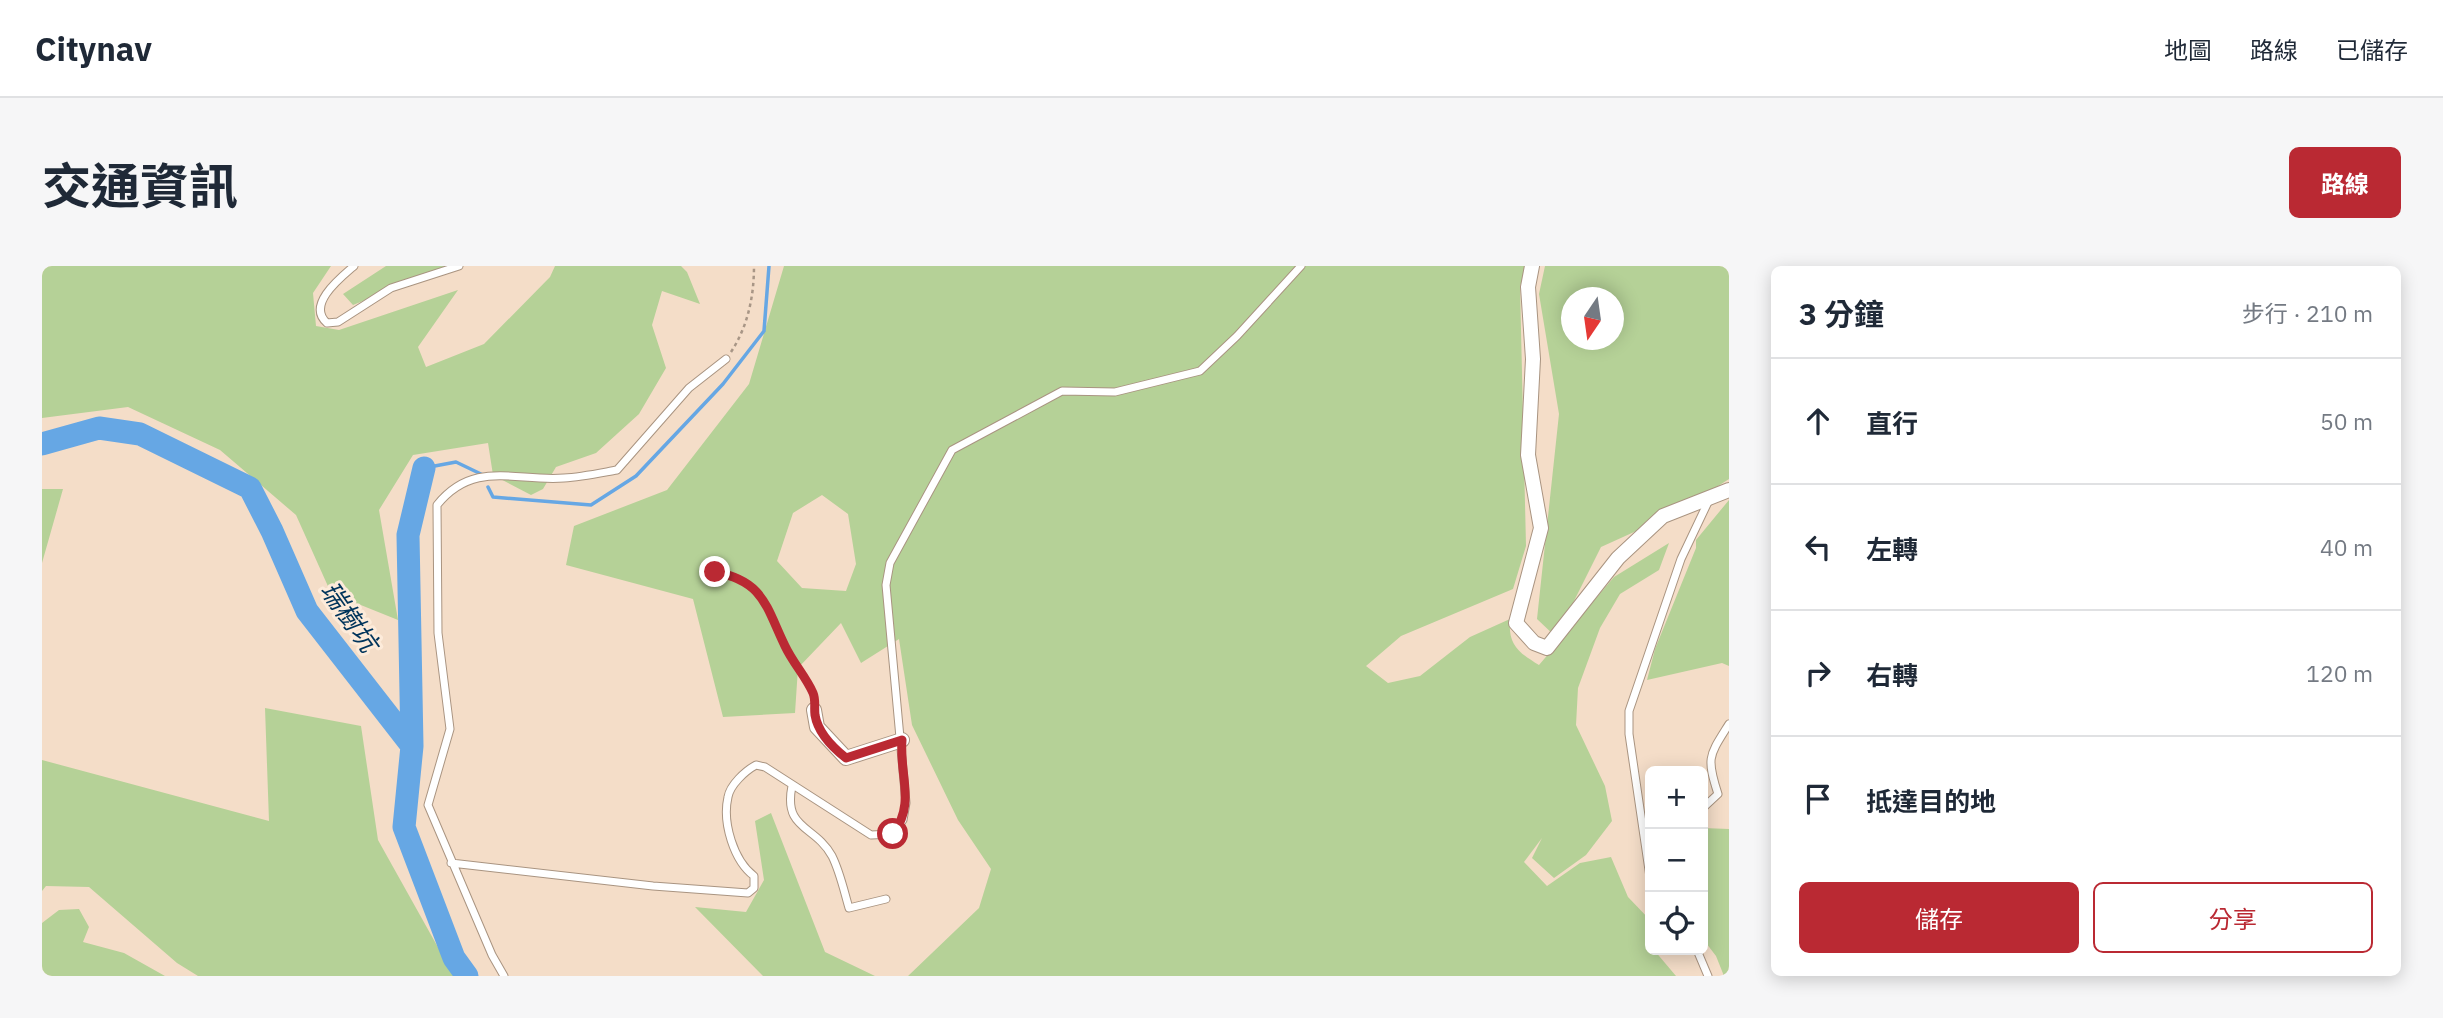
<!DOCTYPE html>
<html lang="zh-TW">
<head>
<meta charset="utf-8">
<style>
  body { margin:0; font-family:"IBM Plex Sans","Noto Sans TC",sans-serif; background:#f6f6f7; color:#1f2937 }
  .controls { position:absolute; right:21px; bottom:21px; display:grid; overflow:hidden; border-radius:10px; box-shadow:0 4px 18px #0003 }
  .controls button { width:63px; height:63px; display:grid; place-items:center; padding:0; border:0; border-bottom:2px solid #e0e1e3; background:#fff; color:#1f2937; font:35px sans-serif }
  .compass { position:absolute; left:1519px; top:21px; width:63px; height:63px; border-radius:50%; background:#fff; box-shadow:0 4px 18px #0003; rotate:193deg }
  .stop { position:absolute; width:21px; height:21px; margin:-16px; border:5px solid #ba2933; border-radius:50%; background:#fff }
  .stop.end { background:#ba2933; border-color:#fff; box-shadow:0 2px 7px #0008 }
  .list { margin:0; padding:0; list-style:none }
  h2 { display:flex; justify-content:space-between; align-items:center; height:91px; margin:0; padding:0 28px; font-size:30px }
  h2 small { font-size:23px; font-weight:400; color:#747a83 }
  .list li { display:grid; grid-template-columns:46px 1fr auto; gap:21px; align-items:center; box-sizing:border-box; height:126px; padding:0 28px; border-top:2px solid #e0e1e3 }
  .list b { display:block; font-size:26px; white-space:nowrap }
  .list em { font-size:23px; font-style:normal; color:#747a83 }
  .actions { display:flex; gap:14px; padding:21px 28px }
  .actions a { flex:1; padding:16px 0; border:2px solid #ba2933; border-radius:10px; text-align:center; font-size:24px; color:#ba2933 }
  .actions .main { background:#ba2933; color:#fff }
  .icon { flex:none; width:38px; height:38px; fill:none; stroke:currentColor; stroke-width:2; stroke-linecap:round; stroke-linejoin:round }
  .map { position:relative; flex:none; width:1687px; height:710px; overflow:hidden; border-radius:10px }
  header { display:flex; align-items:center; gap:42px; box-sizing:border-box; height:98px; padding:0 35px; background:#fff; border-bottom:2px solid #e0e1e3 }
  header strong { font-size:33px }
  nav { display:flex; gap:38px; margin-inline-start:auto; font-size:24px }
  .intro { display:flex; align-items:center; justify-content:space-between; box-sizing:border-box; height:168px; padding:0 42px }
  h1 { margin:0; font-size:49px }
  .button { padding:18px 32px; border-radius:10px; background:#ba2933; color:#fff; font-size:24px; font-weight:700 }
  main { display:flex; gap:42px; padding:0 42px }
  aside { flex:1; background:#fff; border-radius:10px; box-shadow:0 4px 18px #0003 }
  .map>svg:first-child { display:block }
</style>
</head>
<body>
<header>
<strong>Citynav</strong>
<nav><a>地圖</a><a>路線</a><a>已儲存</a></nav>
</header>
<div class="intro"><h1>交通資訊</h1><a class="button">路線</a></div>
<main>
<div class="map">
<svg width="1687" height="710" viewBox="0 0 1687 710">
  <rect width="100%" height="100%" fill="#f4ddc8"/>
  <path fill="#b5d197" fill-rule="evenodd" d="M0,0H289L271,27L274,60L297,64L416,24L376,81L384,101L442,78L508,11L513,0H639L645,6L658,38L620,25L610,59L624,102L597,148L554,187L514,201L501,223L489,229L451,209L446,177L371,189L337,244L356,354L289,327L254,249L178,184L86,141L0,152Z
    M344,0H408L311,39L301,28Z
    M742,0H1485L1478,20L1484,280L1471,323L1359,370L1324,400L1346,417L1378,410L1428,371L1468,353C1466,379 1476,386 1497,399L1572,311L1627,277L1617,304L1578,328L1558,362L1536,422L1534,459L1563,520L1570,555L1544,589L1512,612L1490,592L1500,572L1482,596L1505,620L1538,597L1569,591L1586,631L1608,654V684H1612L1634,710H866L937,642L949,603L916,554L870,459L857,373L819,397L799,357L756,402L753,447L681,451L651,333L524,299L532,260L625,224L707,118ZM780,229L806,248L814,298L804,325L760,322L735,295L751,247Z
    M1503,0H1687V213L1634,247L1559,281L1514,371L1495,353L1517,148L1497,28ZM1530,32H1572V74H1530Z
    M0,223H21L0,297Z
    M1687,234V400L1680,397L1605,414L1613,383L1654,282V274Z
    M223,442L319,460L336,574L412,710H156L135,697L47,621L4,620L0,625V494L227,555Z
    M729,547L783,686L833,710H721L653,641L704,646L722,614L713,555Z
    M1661,562L1687,563V710H1682L1674,690L1661,673Z
    M37,643L47,661L41,676L82,687L123,710H0V657L17,644Z"/>
  <g fill="none" stroke-linecap="round" stroke-linejoin="round">
    <path stroke="#66a7e4" stroke-width="3.5" d="M382,202L414,196L441,209
      M446,221L451,231L549,239L594,210L681,118L722,65L727,0"/>
    <path stroke="#66a7e4" stroke-width="23" d="M0,178L57,162L98,168L208,222L230,265L265,345L370,480
      M382,202L366,269L370,480L362,561L412,692L425,710"/>
    <defs>
      <path id="service" d="M312,0C298,12 264,39 285,57L296,56L349,22L417,0
        M750,520C741,564 773,559 790,590C798,606 802,625 807,642L844,633
        M1661,542L1676,528C1664,491 1667,490 1687,458
        M409,597L611,620L706,627L712,622V610C692,595 680,557 686,531C688,519 703,505 714,499L723,501L829,569L851,568L861,554L864,537L844,319L848,297L910,184L1020,125L1073,126L1158,105L1195,70L1259,0
        M1608,611L1587,468V445L1639,293L1667,234
        M1655,684L1666,710
        M462,710L450,689L386,539L408,463L396,367L395,239C432,193 474,216 522,212C539,211 558,207 575,204L647,122L684,93"/>
      <path id="minor" d="M1490,0L1486,21L1491,93L1486,189L1499,262L1474,357L1492,377L1505,382L1576,292L1621,250L1687,224
        M772,444L775,461L804,492L860,474"/>
    </defs>
    <use href="#service" stroke="#a99481" stroke-width="9"/>
    <use href="#minor" stroke="#a99481" stroke-width="16"/>
    <path stroke="#a89686" stroke-width="2.5" stroke-dasharray="3.5 3.5" stroke-linecap="butt" d="M689,86C706,60 712,30 712,0
      M673,306C726,315 723,345 745,384C754,400 765,414 773,431"/>
    <use href="#service" stroke="#fff" stroke-width="7"/>
    <use href="#minor" stroke="#fff" stroke-width="14"/>
  </g>
  <g fill="none" stroke-linecap="round" stroke-linejoin="round">
    <path stroke="#ba2933" stroke-width="9" d="M673,306C722,315 724,341 743,380C751,397 764,411 771,427C774,434 772,441 773,449C776,467 790,481 804,492L860,474C857,509 874,537 851,568"/>
  </g>
  <g text-anchor="middle" dominant-baseline="central" stroke-width="6" stroke-linejoin="round" paint-order="stroke">
    <g font-size="26" font-style="italic" fill="#00345b" stroke="#fdebda">
      <text transform="translate(308 350) rotate(55)">瑞樹坑</text>
    </g>
  </g>
</svg>
<div class="controls">
<button>+</button>
<button>−</button>
<button><svg class="icon" aria-label="locate" viewBox="0 0 24 24"><circle cx="12" cy="12" r="6"/><path d="M12 2v4M12 18v4M2 12h4M18 12h4"/></svg></button>
</div>
<svg class="compass" viewBox="-18 -18 36 36"><path d="M0-13l5 13h-10z" fill="#e53935"/><path d="M0 13l5-13h-10z" fill="#747a83"/></svg>
<div class="stop" style="left:851px;top:568px"></div>
<div class="stop end" style="left:673px;top:306px"></div>
</div>
<aside>
<h2>3 分鐘<small>步行 · 210 m</small></h2>
<ul class="list">
<li><svg class="icon" aria-label="ahead" viewBox="0 0 24 24"><path d="M12 20V5M6 11l6-6 6 6"/></svg><div><b>直行</b></div><em>50 m</em></li>
<li><svg class="icon" aria-label="left" viewBox="0 0 24 24"><path d="M17 20v-9H6M10 6l-5 5 5 5"/></svg><div><b>左轉</b></div><em>40 m</em></li>
<li><svg class="icon" aria-label="right" viewBox="0 0 24 24"><path d="M7 20v-9h11M14 6l5 5-5 5"/></svg><div><b>右轉</b></div><em>120 m</em></li>
<li><svg class="icon" aria-label="arrive" viewBox="0 0 24 24"><path d="M6 21V4h12l-3 4 3 4H6"/></svg><div><b>抵達目的地</b></div></li>
</ul>
<div class="actions"><a class="main">儲存</a><a>分享</a></div>
</aside>
</main>
</body>
</html>
